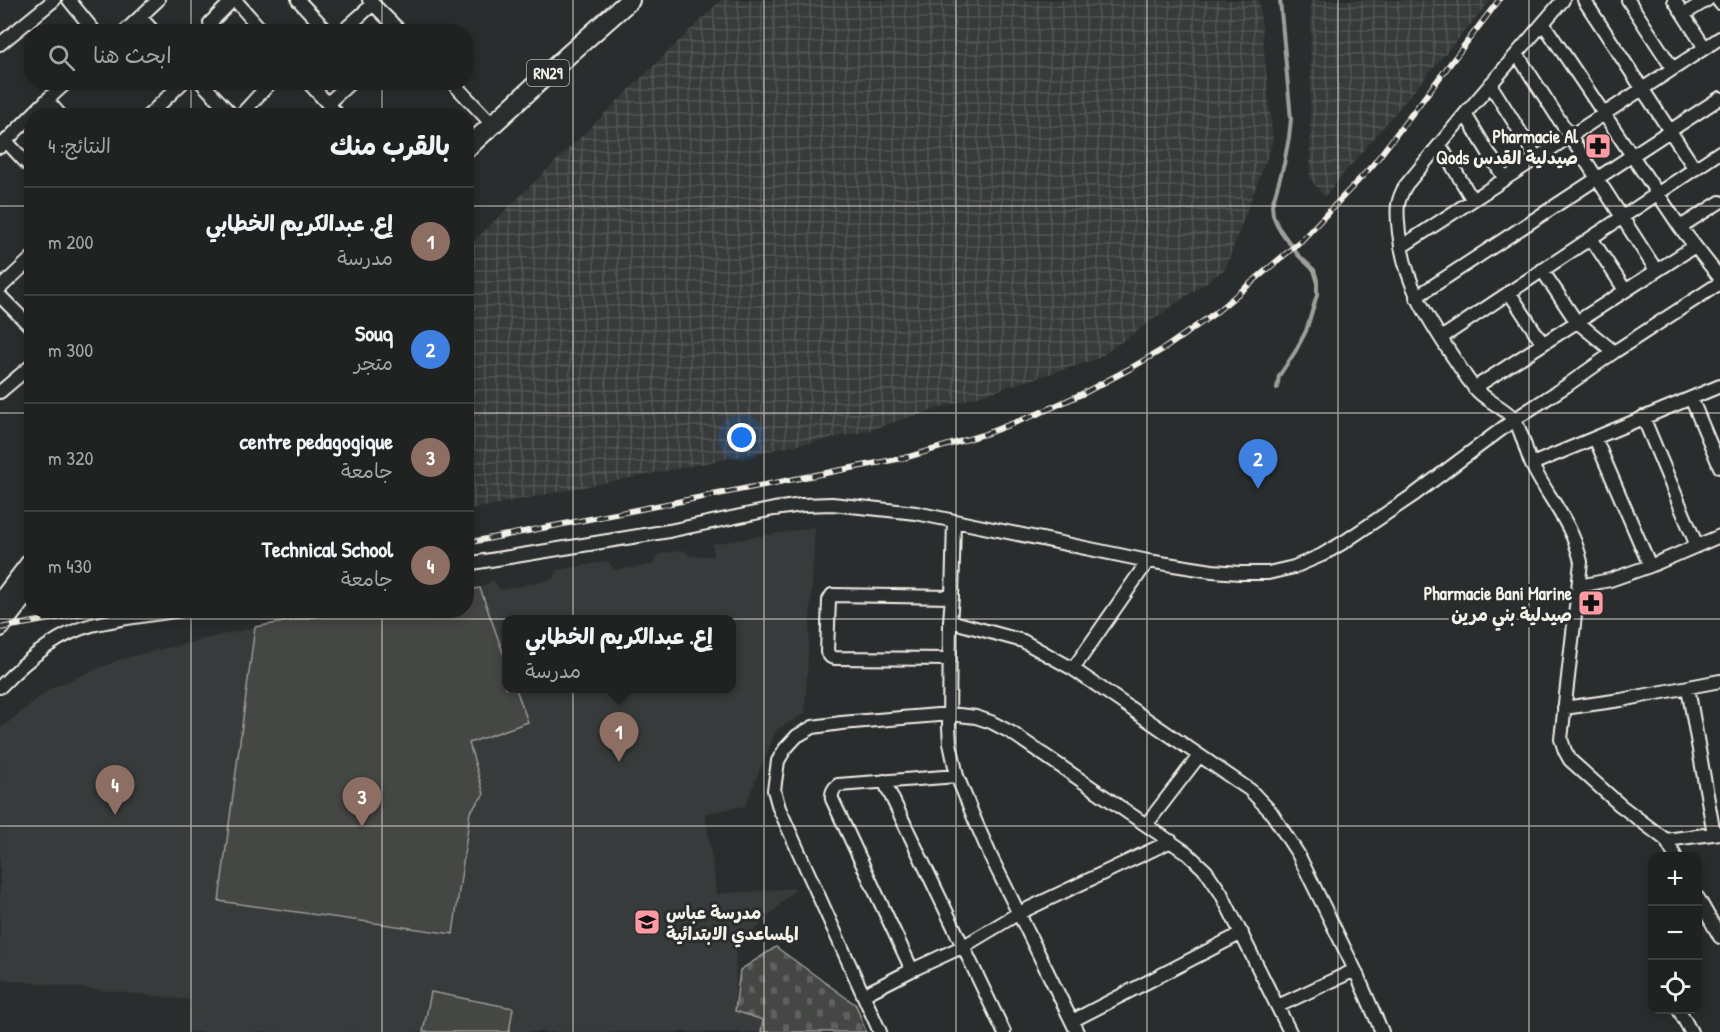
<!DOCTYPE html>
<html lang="ar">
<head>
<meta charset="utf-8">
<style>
  body { margin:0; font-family:"Patrick Hand","Playpen Sans Arabic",sans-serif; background:#2d2f2f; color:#f1f3f6; direction:rtl }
  .controls { position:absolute; right:18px; bottom:18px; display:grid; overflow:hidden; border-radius:12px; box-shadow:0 3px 15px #0003 }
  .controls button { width:54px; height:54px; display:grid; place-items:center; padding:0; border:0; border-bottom:2px solid #3d3f40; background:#202222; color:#f1f3f6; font:30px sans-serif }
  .you { position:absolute; left:742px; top:438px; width:21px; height:21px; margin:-15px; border:4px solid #fff; border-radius:50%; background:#1a73e8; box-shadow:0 0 0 9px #1a73e833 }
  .badge { display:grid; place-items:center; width:39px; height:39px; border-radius:50%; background:#ff9aa2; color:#fff; font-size:20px; font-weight:700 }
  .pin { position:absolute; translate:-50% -50px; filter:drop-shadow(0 2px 3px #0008) }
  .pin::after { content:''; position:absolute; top:32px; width:21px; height:18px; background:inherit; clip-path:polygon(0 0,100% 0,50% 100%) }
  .popup { position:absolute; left:502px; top:615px; width:234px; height:78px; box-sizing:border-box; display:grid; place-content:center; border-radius:12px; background:#202222; filter:drop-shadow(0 2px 4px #0005); font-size:20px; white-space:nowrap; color:#a2a4a5 }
  .popup b { font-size:22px; color:#f1f3f6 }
  .popup::after { content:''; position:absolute; left:50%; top:100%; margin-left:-12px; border:12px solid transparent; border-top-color:#202222 }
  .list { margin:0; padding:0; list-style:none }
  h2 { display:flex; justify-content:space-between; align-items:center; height:78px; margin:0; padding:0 24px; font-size:26px }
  h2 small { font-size:20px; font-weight:400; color:#a2a4a5 }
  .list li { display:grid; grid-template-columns:39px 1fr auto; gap:18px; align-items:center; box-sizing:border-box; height:108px; padding:0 24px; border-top:2px solid #3d3f40 }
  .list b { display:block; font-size:22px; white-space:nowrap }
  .list p { margin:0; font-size:20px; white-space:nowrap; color:#a2a4a5 }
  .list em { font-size:20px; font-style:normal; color:#a2a4a5 }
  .icon { flex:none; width:33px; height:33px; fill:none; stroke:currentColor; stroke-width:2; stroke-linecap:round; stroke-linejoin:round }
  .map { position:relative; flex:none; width:1720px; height:1032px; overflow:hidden; direction:ltr }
  .search { position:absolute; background:#202222; box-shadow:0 3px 15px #0003; left:24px; top:24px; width:450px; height:66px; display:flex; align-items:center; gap:15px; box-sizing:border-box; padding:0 21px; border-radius:24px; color:#a2a4a5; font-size:22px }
  .panel { position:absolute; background:#202222; box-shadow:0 3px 15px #0003; left:24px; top:108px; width:450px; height:510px; border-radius:24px; direction:rtl }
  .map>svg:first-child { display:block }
</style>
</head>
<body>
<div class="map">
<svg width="1720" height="1032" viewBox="0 0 1720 1032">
  <defs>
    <pattern id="industrial-grid" width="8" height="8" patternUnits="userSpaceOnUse" patternTransform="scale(1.5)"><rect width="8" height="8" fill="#373a3a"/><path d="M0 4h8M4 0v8" fill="none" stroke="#555756"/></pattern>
    <pattern id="cemetery-stones" width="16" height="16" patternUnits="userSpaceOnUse" patternTransform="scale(1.5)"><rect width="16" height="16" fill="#444645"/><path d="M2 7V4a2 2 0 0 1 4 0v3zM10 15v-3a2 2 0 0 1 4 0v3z" fill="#606160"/></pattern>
  </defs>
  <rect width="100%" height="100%" fill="#2a2d2e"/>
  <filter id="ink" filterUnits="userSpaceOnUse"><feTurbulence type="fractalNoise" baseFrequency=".0167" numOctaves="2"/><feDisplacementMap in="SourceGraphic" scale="12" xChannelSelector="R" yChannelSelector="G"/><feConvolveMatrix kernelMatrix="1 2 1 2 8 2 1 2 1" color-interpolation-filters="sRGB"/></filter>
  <g filter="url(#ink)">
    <path fill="#373a3a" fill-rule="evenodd" d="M815,527L805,713L776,730L745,806L705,813L717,894L796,888L736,950L735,1011L763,1020L761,1032H187L191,1000L0,979V729L51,688L121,659L255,627L348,611L466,610L467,590L480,588L493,580L501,590L553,579L558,570L609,561L614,570L653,565L658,554L684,550L690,556H713V544ZM506,620H732V688H506Z"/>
    <path fill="url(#industrial-grid)" d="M721,0H1259L1273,141L1225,269L1097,359L863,432L467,510V257L475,240Z
      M1311,0H1491L1324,197L1310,178Z"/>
    <path fill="url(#cemetery-stones)" stroke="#9c9c96" stroke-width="1.5" d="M776,947L856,1005L866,1032H761L763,1020L735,1011L740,970Z"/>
    <path fill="#444645" stroke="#9c9c96" stroke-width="1.5" d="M480,588L506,661V688L516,689L528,722L469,743L484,794L470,812L453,934L219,901L255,627L348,611L466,610L467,590Z
      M431,992L513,1008L509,1032H423Z"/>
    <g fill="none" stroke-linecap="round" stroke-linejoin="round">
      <path stroke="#9f9f9a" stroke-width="4" d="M1277,388L1279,376L1295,352L1306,331L1317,295V280L1314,270L1298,255L1278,227L1273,215L1272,205L1284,164L1289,137L1291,119L1280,0"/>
      <defs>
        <path id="minor" d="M69,0L95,32
          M235,0L263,32
          M298,0L328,32
          M369,0L401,32
          M1563,0L1465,114L1406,185C1395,203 1397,212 1399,233C1405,283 1426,316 1453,357C1460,367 1466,378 1474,387C1484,400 1502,406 1513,418C1521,427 1526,453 1532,465C1549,500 1572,522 1581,562L1561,739L1565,751L1570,760L1620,805L1666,840L1675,856
          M1584,0L1695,169
          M1628,0L1673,69
          M1674,0L1705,48
          M1718,0L1720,3
          M1684,14L1707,0
          M140,17L154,32
          M1543,23L1680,227L1720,278
          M124,32L158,0
          M214,32L210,23L233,0
          M342,32L373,4
          M0,44L54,0
          M1517,54L1656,270
          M201,82L233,116
          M308,82L339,116
          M452,82L492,124
          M1490,84L1536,157
          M47,100L61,116
          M328,103L351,82
          M1465,114L1504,178
          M148,116L183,82
          M240,116L271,82
          M6,141L32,169
          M1440,145L1472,199
          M0,147L47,100L67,82
          M1680,227L1720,202
          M1591,238L1625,290
          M1401,247L1720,38
          M1542,270L1576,321L1614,352
          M0,288L32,258
          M1509,292L1543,344
          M0,296L32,328
          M1416,297L1720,98
          M1441,338L1720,152
          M1474,388L1695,246
          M0,392L32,365
          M1691,398L1720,467
          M1643,417L1697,546
          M1595,438L1650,566
          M1532,464L1720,386
          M954,521L952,597L950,621L949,727L950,743L957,776L974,818L991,857L1077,1032
          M466,564L669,531L774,509L802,505L832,504L916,513L1148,561L1212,571L1240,573H1268L1294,567L1322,555L1344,542L1415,494L1515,419L1566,386L1614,352L1720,283
          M1579,586L1610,580L1650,566L1720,536
          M950,621L1023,641L1073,669L1250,790L1271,812L1298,854L1355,970L1382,1032
          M950,659L835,658L831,657L827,652L829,600L832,595L952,597
          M1073,669L1148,561
          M0,687C25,661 57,634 92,625C121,618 151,615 180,610
          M1688,688L1714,834
          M1564,708L1621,700L1720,681
          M957,776L838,785C833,789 831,793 832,799L912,970L964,946L1019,913L1171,841
          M884,781L1004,1032
          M1146,825L1199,756
          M1666,840L1720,833
          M1698,898L1720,937
          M863,995L912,970
          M1278,1006L1355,970
          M1679,1010L1691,1032
          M1072,1021L1242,933
          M880,1032L779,808L774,790L778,761L785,749L797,736L813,727L841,723L950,714L976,717L991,722L1012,733L1187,853L1206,871L1221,893L1290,1032"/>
        <path id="highway" d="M466,149L568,55L630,0
          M0,603L32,561
          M0,627L32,585"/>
      </defs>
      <use href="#minor" stroke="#f4f1e8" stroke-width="16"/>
      <use href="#highway" stroke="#f4f1e8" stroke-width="22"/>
      <use href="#minor" stroke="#2a2d2e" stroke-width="12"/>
      <use href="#highway" stroke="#2a2d2e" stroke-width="18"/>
      <defs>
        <path id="rail" d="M466,543L908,457L985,434L1035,415L1084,393L1131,368L1165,348L1215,313L1300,242L1372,166L1499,0
          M0,628L101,610"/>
      </defs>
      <use href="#rail" stroke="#f4f1e8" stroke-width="6"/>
      <use href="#rail" stroke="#2a2d2e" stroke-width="4" stroke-dasharray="11" stroke-linecap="butt"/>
    </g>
  </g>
  <path fill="none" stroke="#f4f1e8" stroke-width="1.5" stroke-opacity="0.55" d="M191,0V32M382,0V32M573,0V1032M764,0V1032M956,0V1032M1147,0V1032M1338,0V1032M1529,0V1032M191,82V116M382,82V116M0,206H32M466,206H1720M0,413H32M466,413H1720M191,610V1032M382,610V1032M0,619H1720M0,826H1720"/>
  <defs>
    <symbol id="pharmacy-square" viewBox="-11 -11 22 22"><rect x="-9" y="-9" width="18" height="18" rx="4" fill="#ff9aa2" stroke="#2a2d2e"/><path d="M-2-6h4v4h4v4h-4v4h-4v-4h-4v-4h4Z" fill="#111"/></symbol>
    <symbol id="school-square" viewBox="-11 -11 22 22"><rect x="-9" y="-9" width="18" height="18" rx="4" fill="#ff9aa2" stroke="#2a2d2e"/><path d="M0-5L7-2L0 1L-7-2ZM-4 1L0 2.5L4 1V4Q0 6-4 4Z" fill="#111"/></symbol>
  </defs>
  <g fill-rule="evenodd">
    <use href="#pharmacy-square" x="1583" y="131" width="30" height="30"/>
    <use href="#pharmacy-square" x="1576" y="588" width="30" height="30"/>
    <use href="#school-square" x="632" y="907" width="30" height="30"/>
  </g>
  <g text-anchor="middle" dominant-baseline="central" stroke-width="6" stroke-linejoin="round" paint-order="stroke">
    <rect fill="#2a2d2e" stroke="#b7b6b0" stroke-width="1.5" x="527" y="60" width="42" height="26" rx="4.5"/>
    <g font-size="16" font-weight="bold" fill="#f4f1e8">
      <text x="548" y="73">RN29</text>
    </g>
    <g font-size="18" font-weight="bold" fill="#f4f1e8" stroke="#2a2d2e" text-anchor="end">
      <text x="1578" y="136">Pharmacie Al<tspan x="1578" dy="21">Qods صيدلية القدس</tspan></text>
      <text x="1572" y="593">Pharmacie Bani Marine<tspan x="1572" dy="21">صيدلية بني مرين</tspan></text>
      <text x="666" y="912" text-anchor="start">مدرسة عباس<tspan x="666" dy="21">المساعدي الابتدائية</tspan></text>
    </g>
  </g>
</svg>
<div class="controls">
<button>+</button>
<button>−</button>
<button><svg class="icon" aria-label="locate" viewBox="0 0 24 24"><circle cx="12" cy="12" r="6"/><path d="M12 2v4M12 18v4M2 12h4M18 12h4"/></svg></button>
</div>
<div class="you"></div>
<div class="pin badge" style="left:619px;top:762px;background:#8d6e63">1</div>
<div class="popup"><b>إع. عبدالكريم الخطابي</b>مدرسة</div>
<div class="pin badge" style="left:1258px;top:489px;background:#3f7fe0">2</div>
<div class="pin badge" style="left:362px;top:827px;background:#8d6e63">3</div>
<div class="pin badge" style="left:115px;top:815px;background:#8d6e63">4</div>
<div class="search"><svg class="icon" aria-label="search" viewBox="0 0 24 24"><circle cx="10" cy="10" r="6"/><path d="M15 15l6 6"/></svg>ابحث هنا</div>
<section class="panel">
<h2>بالقرب منك<small>النتائج: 4</small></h2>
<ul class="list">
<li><span class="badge" style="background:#8d6e63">1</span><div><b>إع. عبدالكريم الخطابي</b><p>مدرسة</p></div><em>200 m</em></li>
<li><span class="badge" style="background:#3f7fe0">2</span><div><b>Souq</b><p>متجر</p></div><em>300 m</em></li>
<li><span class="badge" style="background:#8d6e63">3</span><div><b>centre pedagogique</b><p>جامعة</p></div><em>320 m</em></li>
<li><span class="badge" style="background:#8d6e63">4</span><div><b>Technical School</b><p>جامعة</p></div><em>430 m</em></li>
</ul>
</section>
</div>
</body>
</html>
